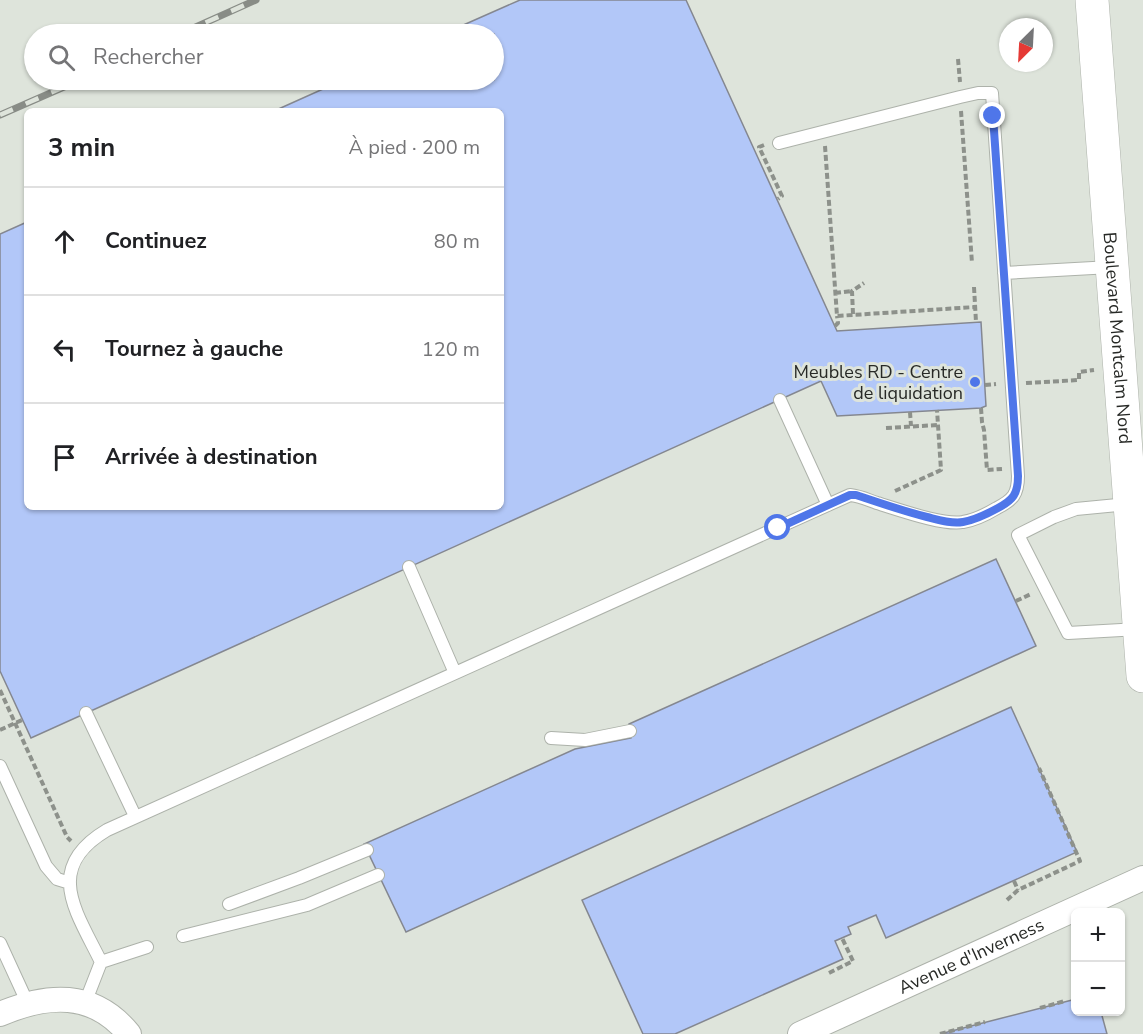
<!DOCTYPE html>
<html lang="fr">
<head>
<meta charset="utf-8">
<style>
  body { margin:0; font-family:"Nunito Sans",sans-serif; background:#f2f2f2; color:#202124 }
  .controls { position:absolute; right:18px; bottom:18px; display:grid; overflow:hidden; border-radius:9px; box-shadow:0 2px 4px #0004 }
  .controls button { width:54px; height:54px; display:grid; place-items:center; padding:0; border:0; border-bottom:2px solid #e0e0e0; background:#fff; color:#202124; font:30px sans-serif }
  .compass { position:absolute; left:999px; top:18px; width:54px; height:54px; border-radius:50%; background:#fff; box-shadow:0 2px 4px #0004; rotate:204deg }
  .stop { position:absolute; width:18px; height:18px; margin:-14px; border:4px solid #4f76e9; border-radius:50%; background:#fff }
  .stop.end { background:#4f76e9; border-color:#fff; box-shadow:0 2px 6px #0008 }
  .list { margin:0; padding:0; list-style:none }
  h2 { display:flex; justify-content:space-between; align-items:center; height:78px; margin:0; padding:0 24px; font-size:26px }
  h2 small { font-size:20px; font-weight:400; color:#757577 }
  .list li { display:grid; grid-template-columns:39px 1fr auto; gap:18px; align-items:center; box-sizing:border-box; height:108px; padding:0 24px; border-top:2px solid #e0e0e0 }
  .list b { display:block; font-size:22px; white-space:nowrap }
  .list em { font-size:20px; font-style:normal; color:#757577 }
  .icon { flex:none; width:33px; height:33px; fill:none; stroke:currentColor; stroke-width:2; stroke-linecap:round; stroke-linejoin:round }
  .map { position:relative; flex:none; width:1143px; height:1034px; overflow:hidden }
  .search { position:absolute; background:#fff; box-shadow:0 2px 4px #0004; left:24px; top:24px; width:480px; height:66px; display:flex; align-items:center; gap:15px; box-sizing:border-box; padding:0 21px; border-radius:33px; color:#757577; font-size:22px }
  .panel { position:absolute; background:#fff; box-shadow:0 2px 4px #0004; left:24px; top:108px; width:480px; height:402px; border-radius:9px }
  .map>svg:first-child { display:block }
</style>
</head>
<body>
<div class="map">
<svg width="1143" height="1034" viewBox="0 0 1143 1034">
  <rect width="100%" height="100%" fill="#dee4db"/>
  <path fill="#b2c7f8" stroke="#848790" stroke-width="1.5" d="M520,0H686L837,331L981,322L986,406L981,408L837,416L821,381L31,738L0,671V234L27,222V507H501V111H274L343,80H494V34H443Z
    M996,559L1036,646L406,932L364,844L575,749L631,738L629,724Z
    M1011,707L1077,852L886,938L876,915L848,927L851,934L835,941L843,959L675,1034H643L582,900Z
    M1076,999V1012H1101L1107,1034H940Z"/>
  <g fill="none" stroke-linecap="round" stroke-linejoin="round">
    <defs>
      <path id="lane" d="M1004,273L1111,267
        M780,400L828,505
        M1128,504L1076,509L1054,517L1018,535L1068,633L1139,629
        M409,567L455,673
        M86,713L135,816
        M551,738L585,740L630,731
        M0,766L46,866L57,879L70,883
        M229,904L299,878L367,850
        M183,936L307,905L378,875
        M0,943L28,1004
        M101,962L147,947
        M85,1003L101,962C76,911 43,868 107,830L850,495C860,496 868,500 877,503C897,509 944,526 963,522C975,520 987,514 997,508C1013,500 1018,494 1018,476L992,93H978L960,97L779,143"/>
      <g id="street">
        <path d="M0,1014C47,994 93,990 129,1034"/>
        <path id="s1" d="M800,1034L1143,878"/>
      </g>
      <g id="secondary">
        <path id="s2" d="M1092,0L1143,676"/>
      </g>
    </defs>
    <use href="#lane" stroke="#adb2aa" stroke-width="14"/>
    <use href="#street" stroke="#adb2aa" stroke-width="26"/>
    <use href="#secondary" stroke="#adb2aa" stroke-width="34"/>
    <path stroke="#8d918b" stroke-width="4" stroke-dasharray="6 3" stroke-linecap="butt" d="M958,59L960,82
      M961,111L972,263
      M764,145L759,147L782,196L778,199
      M825,146L837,316L975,307
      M974,287L976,322
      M835,293L852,291
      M853,314L852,291L864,283
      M835,326L838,323L837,316
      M1026,383L1079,380V372L1094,370
      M985,385L996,384
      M981,408L982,422L984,430L987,470L1002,469
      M910,412L911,426
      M886,428L938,425
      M895,491L941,470L937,410
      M1016,601L1031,594
      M0,690L67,837L71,841
      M0,730L22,720
      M1014,881L1018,890
      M1007,900L1018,890L1080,861L1039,768
      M829,973L853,961L842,938
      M1040,1008L1065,1001
      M940,1034L985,1022"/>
    <use href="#lane" stroke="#fff" stroke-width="12"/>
    <use href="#street" stroke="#fff" stroke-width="24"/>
    <use href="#secondary" stroke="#fff" stroke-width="33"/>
    <defs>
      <path id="rail" d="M180,34L256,0
        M0,115L80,80"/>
    </defs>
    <use href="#rail" stroke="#888c86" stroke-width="7"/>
    <use href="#rail" stroke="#dee4db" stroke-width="4.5" stroke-dasharray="14" stroke-linecap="butt"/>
  </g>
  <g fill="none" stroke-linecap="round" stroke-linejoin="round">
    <path stroke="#4f76e9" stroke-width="8" d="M778,528L850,495H856C880,503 903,511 927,517C939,520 951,524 963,522C975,520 987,514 998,508C1013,500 1018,494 1018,476L993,116"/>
  </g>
  <circle fill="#4f76e9" stroke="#dee4db" stroke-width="2" cx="975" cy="382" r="6"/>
  <g text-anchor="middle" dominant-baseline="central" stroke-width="6" stroke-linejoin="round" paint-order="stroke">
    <g font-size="18" fill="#272926" stroke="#dee4db">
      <text stroke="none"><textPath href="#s2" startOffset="339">Boulevard Montcalm Nord</textPath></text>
      <text stroke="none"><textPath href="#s1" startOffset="188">Avenue d'Inverness</textPath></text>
    </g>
    <g font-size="18" fill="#272926" stroke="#dee4db" text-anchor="end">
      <text x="963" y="372">Meubles RD - Centre<tspan x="963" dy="21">de liquidation</tspan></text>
    </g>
  </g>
</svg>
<div class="controls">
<button>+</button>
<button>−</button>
</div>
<svg class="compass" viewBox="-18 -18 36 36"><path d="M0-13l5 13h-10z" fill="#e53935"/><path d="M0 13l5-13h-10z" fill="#757577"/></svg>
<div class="stop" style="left:778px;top:528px"></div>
<div class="stop end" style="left:993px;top:116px"></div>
<div class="search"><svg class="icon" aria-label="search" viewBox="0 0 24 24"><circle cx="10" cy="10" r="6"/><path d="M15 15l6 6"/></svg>Rechercher</div>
<section class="panel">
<h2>3 min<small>À pied · 200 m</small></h2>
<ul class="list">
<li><svg class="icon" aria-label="ahead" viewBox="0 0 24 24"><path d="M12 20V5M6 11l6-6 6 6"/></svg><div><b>Continuez</b></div><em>80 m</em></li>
<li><svg class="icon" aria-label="left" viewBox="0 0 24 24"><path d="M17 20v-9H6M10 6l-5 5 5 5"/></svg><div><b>Tournez à gauche</b></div><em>120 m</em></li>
<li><svg class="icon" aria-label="arrive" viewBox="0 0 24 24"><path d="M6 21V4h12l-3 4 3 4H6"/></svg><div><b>Arrivée à destination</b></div></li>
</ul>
</section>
</div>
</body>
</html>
